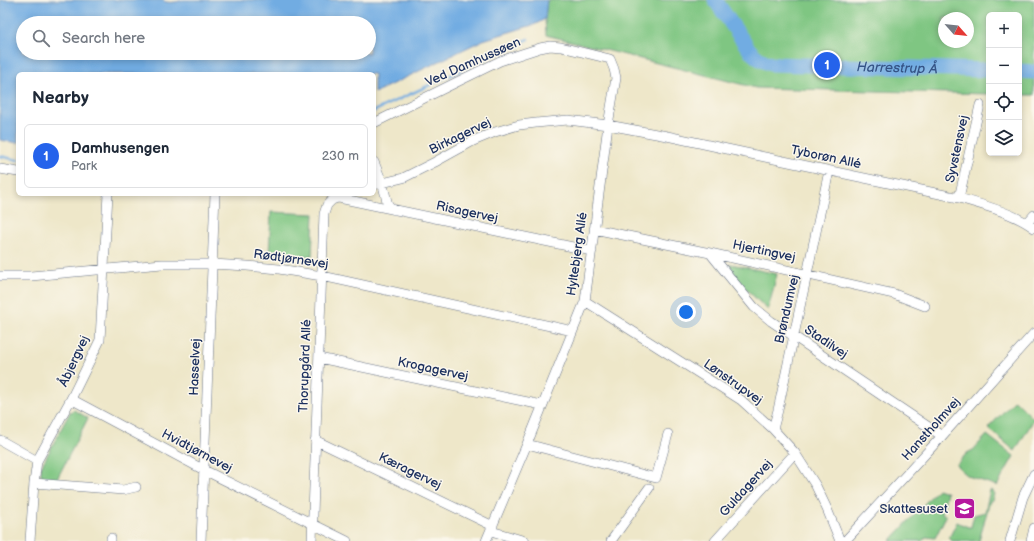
<!DOCTYPE html>
<html lang="en">
<head>
<meta charset="utf-8">
<style>
  body { margin:0; font-family:"Balsamiq Sans",sans-serif; background:#f2f2f3; color:#1f2937 }
  .controls { position:absolute; right:12px; top:12px; display:grid; overflow:hidden; border-radius:6px; box-shadow:0 2px 6px #0003 }
  .controls button { width:36px; height:36px; display:grid; place-items:center; padding:0; border:0; border-bottom:1px solid #e0e1e3; background:#fff; color:#1f2937; font:20px sans-serif }
  .compass { position:absolute; left:938px; top:12px; width:36px; height:36px; border-radius:50%; background:#fff; box-shadow:0 2px 6px #0003; rotate:117deg }
  .you { position:absolute; left:686px; top:312px; width:14px; height:14px; margin:-10px; border:3px solid #fff; border-radius:50%; background:#1a73e8; box-shadow:0 0 0 6px #1a73e833 }
  .badge { display:grid; place-items:center; width:26px; height:26px; border-radius:50%; background:#2563eb; color:#fff; font-size:13px; font-weight:700 }
  .pin { position:absolute; translate:-50% -50%; border:2px solid #fff; box-shadow:0 1px 4px #0006 }
  .list { margin:0; padding:0; list-style:none }
  h2 { display:flex; justify-content:space-between; align-items:center; height:52px; margin:0; padding:0 16px; font-size:17px }
  h2 small { font-size:13px; font-weight:400; color:#747a83 }
  .list li { display:grid; grid-template-columns:26px 1fr auto; gap:12px; align-items:center; box-sizing:border-box; height:64px; margin:0 8px 8px; padding:0 8px; border:1px solid #e0e1e3; border-radius:6px }
  .list b { display:block; font-size:15px; white-space:nowrap }
  .list p { margin:0; font-size:13px; white-space:nowrap; color:#747a83 }
  .list em { font-size:13px; font-style:normal; color:#747a83 }
  .icon { flex:none; width:22px; height:22px; fill:none; stroke:currentColor; stroke-width:2; stroke-linecap:round; stroke-linejoin:round }
  .map { position:relative; flex:none; width:1034px; height:541px; overflow:hidden }
  .search { position:absolute; background:#fff; box-shadow:0 2px 6px #0003; left:16px; top:16px; width:360px; height:44px; display:flex; align-items:center; gap:10px; box-sizing:border-box; padding:0 14px; border-radius:22px; color:#747a83; font-size:15px }
  .panel { position:absolute; background:#fff; box-shadow:0 2px 6px #0003; left:16px; top:72px; width:360px; height:124px; border-radius:6px }
  .map>svg:first-child { display:block }
</style>
</head>
<body>
<div class="map">
<svg width="1034" height="541" viewBox="0 0 1034 541">
  <rect width="100%" height="100%" fill="#fbf7ec"/>
  <filter id="ink" filterUnits="userSpaceOnUse"><feTurbulence type="fractalNoise" baseFrequency=".025" numOctaves="2"/><feDisplacementMap in="SourceGraphic" scale="8" xChannelSelector="R" yChannelSelector="G"/><feConvolveMatrix kernelMatrix="1 2 1 2 8 2 1 2 1" color-interpolation-filters="sRGB"/></filter>
  <filter id="wash" filterUnits="userSpaceOnUse"><feTurbulence type="fractalNoise" baseFrequency=".012" numOctaves="4" result="noise"/><feDisplacementMap in="SourceGraphic" scale="16" xChannelSelector="R" yChannelSelector="G"/><feGaussianBlur stdDeviation="0.9" result="paint"/><feColorMatrix in="noise" values="0 0 0 0 0 0 0 0 0 0 0 0 0 0 0 0 0 1.4 0 .05"/><feComposite in="paint" operator="in"/></filter>
  <g filter="url(#wash)">
    <rect width="100%" height="100%" fill="#eee7c9"/>
    <path fill="#7fc682" stroke="#4d7a70" fill-rule="evenodd" d="M547,0H1034V95H1019V15H989V94L756,88L546,35L545,19ZM944,18H968V42H944Z
      M271,212L314,214L312,256L269,255Z
      M731,264L777,274L768,310L745,288L729,267Z
      M1015,400L1034,419L1015,451L988,428Z
      M74,410L88,418L57,479L43,478L41,474V467L70,412Z
      M987,435L1014,456L997,486L968,476L957,466V464L967,453L973,450Z
      M938,489L947,492L942,513L946,516L935,538L926,537L922,541H890Z
      M990,490L992,491L994,494L992,500L990,501L979,541H952L949,538L957,522L968,527H971L974,515L985,512Z"/>
    <path fill="#71ace2" stroke="#466ea0" fill-rule="evenodd" d="M0,0H162C168,4 177,2 183,0H547L545,19L536,24L483,40L374,93V74H18V143L0,140ZM23,23H369V53H23Z"/>
    <g fill="none" stroke-linecap="round" stroke-linejoin="round">
      <path stroke="#71ace2" stroke-width="2.5" d="M374,111L528,39
        M0,156L18,160"/>
      <g stroke="#71ace2" stroke-width="15">
        <path id="s1" d="M715,0L748,48C755,57 760,60 771,64L989,70"/>
        <path d="M1019,71L1034,72"/>
      </g>
    </g>
  </g>
  <g filter="url(#ink)">
    <g fill="none" stroke-linecap="round" stroke-linejoin="round">
      <defs>
        <path id="minor" d="M374,123L461,80L500,61L540,48L550,46L561,47L610,59L614,69L616,78L608,125L585,301L527,444L486,541
          M374,162L382,182L388,205L394,210
          M0,169L18,172
          M374,185L403,178L435,162L473,141L495,132L519,125L536,123L568,120L608,125L667,136L727,149L959,198C983,205 1014,213 1034,228
          M339,198L592,251
          M959,198L980,105
          M1027,223L1034,215
          M594,229L710,253L894,294L925,306
          M710,253L754,307L771,321L942,436
          M0,276H31L162,264H212L247,266L279,269L322,276L573,331
          M585,301L741,400L773,429L795,453L816,486L827,509L840,541
          M319,358L542,405
          M71,399L204,470L347,541
          M773,429L778,410L829,171
          M0,440L37,461
          M315,440L493,526
          M527,444L656,478L668,434
          M34,483L123,490L136,487
          M491,531L525,541
          M30,541L34,483L37,461L71,399L100,340L108,194
          M111,541V538
          M201,541L215,194
          M312,541L324,214L327,205L332,200L348,194
          M611,541L649,488
          M715,541L795,453
          M845,541L942,436L1034,333
          M1010,541L1023,497L1034,474
          M1031,541L1034,528"/>
      </defs>
      <use href="#minor" stroke="#656f83" stroke-width="10"/>
      <use href="#minor" stroke="#fff" stroke-width="9"/>
    </g>
  </g>
  <defs>
    <symbol id="school-square" viewBox="-11 -11 22 22"><rect x="-9" y="-9" width="18" height="18" rx="4" fill="#b5179e" stroke="#fbf7ec"/><path d="M0-5L7-2L0 1L-7-2ZM-4 1L0 2.5L4 1V4Q0 6-4 4Z" fill="#fff"/></symbol>
  </defs>
  <g fill-rule="evenodd">
    <use href="#school-square" x="952" y="496" width="25" height="25"/>
  </g>
  <g text-anchor="middle" dominant-baseline="central" stroke-width="3" stroke-linejoin="round" paint-order="stroke">
    <g font-size="13" fill="#1b2f5e" stroke="#fbf7ec">
      <text transform="translate(473 62) rotate(-24)">Ved Damhussøen</text>
      <text transform="translate(460 136) rotate(-26)">Birkagervej</text>
      <text transform="translate(957 149) rotate(-78)">Syvstensvej</text>
      <text transform="translate(826 157) rotate(12)">Tyborøn Allé</text>
      <text transform="translate(467 212) rotate(12)">Risagervej</text>
      <text transform="translate(764 251) rotate(12)">Hjertingvej</text>
      <text transform="translate(577 254) rotate(-82)">Hyltebjerg Allé</text>
      <text transform="translate(291 259) rotate(8)">Rødtjørnevej</text>
      <text transform="translate(787 309) rotate(-77)">Brøndumvej</text>
      <text transform="translate(826 342) rotate(34)">Stadilvej</text>
      <text transform="translate(74 361) rotate(-65)">Åbjergvej</text>
      <text transform="translate(305 366) rotate(-88)">Thorupgård Allé</text>
      <text transform="translate(195 367) rotate(-88)">Hasselvej</text>
      <text transform="translate(433 369) rotate(12)">Krogagervej</text>
      <text transform="translate(733 382) rotate(35)">Lønstrupvej</text>
      <text transform="translate(931 429) rotate(-48)">Hanstholmvej</text>
      <text transform="translate(197 451) rotate(28)">Hvidtjørnevej</text>
      <text transform="translate(410 471) rotate(26)">Kæragervej</text>
      <text transform="translate(746 488) rotate(-48)">Guldagervej</text>
    </g>
    <g font-size="13" fill="#1b2f5e" stroke="#fbf7ec" text-anchor="end">
      <text x="948" y="509">Skattesuset</text>
    </g>
    <g font-size="14" font-style="italic" fill="#355486" stroke="#fbf7ec">
      <text stroke="none"><textPath href="#s1" startOffset="213">Harrestrup Å</textPath></text>
    </g>
  </g>
</svg>
<div class="controls">
<button>+</button>
<button>−</button>
<button><svg class="icon" aria-label="locate" viewBox="0 0 24 24"><circle cx="12" cy="12" r="6"/><path d="M12 2v4M12 18v4M2 12h4M18 12h4"/></svg></button>
<button><svg class="icon" aria-label="layers" viewBox="0 0 24 24"><path d="M12 4l9 5-9 5-9-5zM3 14l9 5 9-5"/></svg></button>
</div>
<svg class="compass" viewBox="-18 -18 36 36"><path d="M0-13l5 13h-10z" fill="#e53935"/><path d="M0 13l5-13h-10z" fill="#747a83"/></svg>
<div class="you"></div>
<div class="pin badge" style="left:827px;top:65px">1</div>
<div class="search"><svg class="icon" aria-label="search" viewBox="0 0 24 24"><circle cx="10" cy="10" r="6"/><path d="M15 15l6 6"/></svg>Search here</div>
<section class="panel">
<h2>Nearby<small></small></h2>
<ul class="list">
<li><span class="badge">1</span><div><b>Damhusengen</b><p>Park</p></div><em>230 m</em></li>
</ul>
</section>
</div>
</body>
</html>
